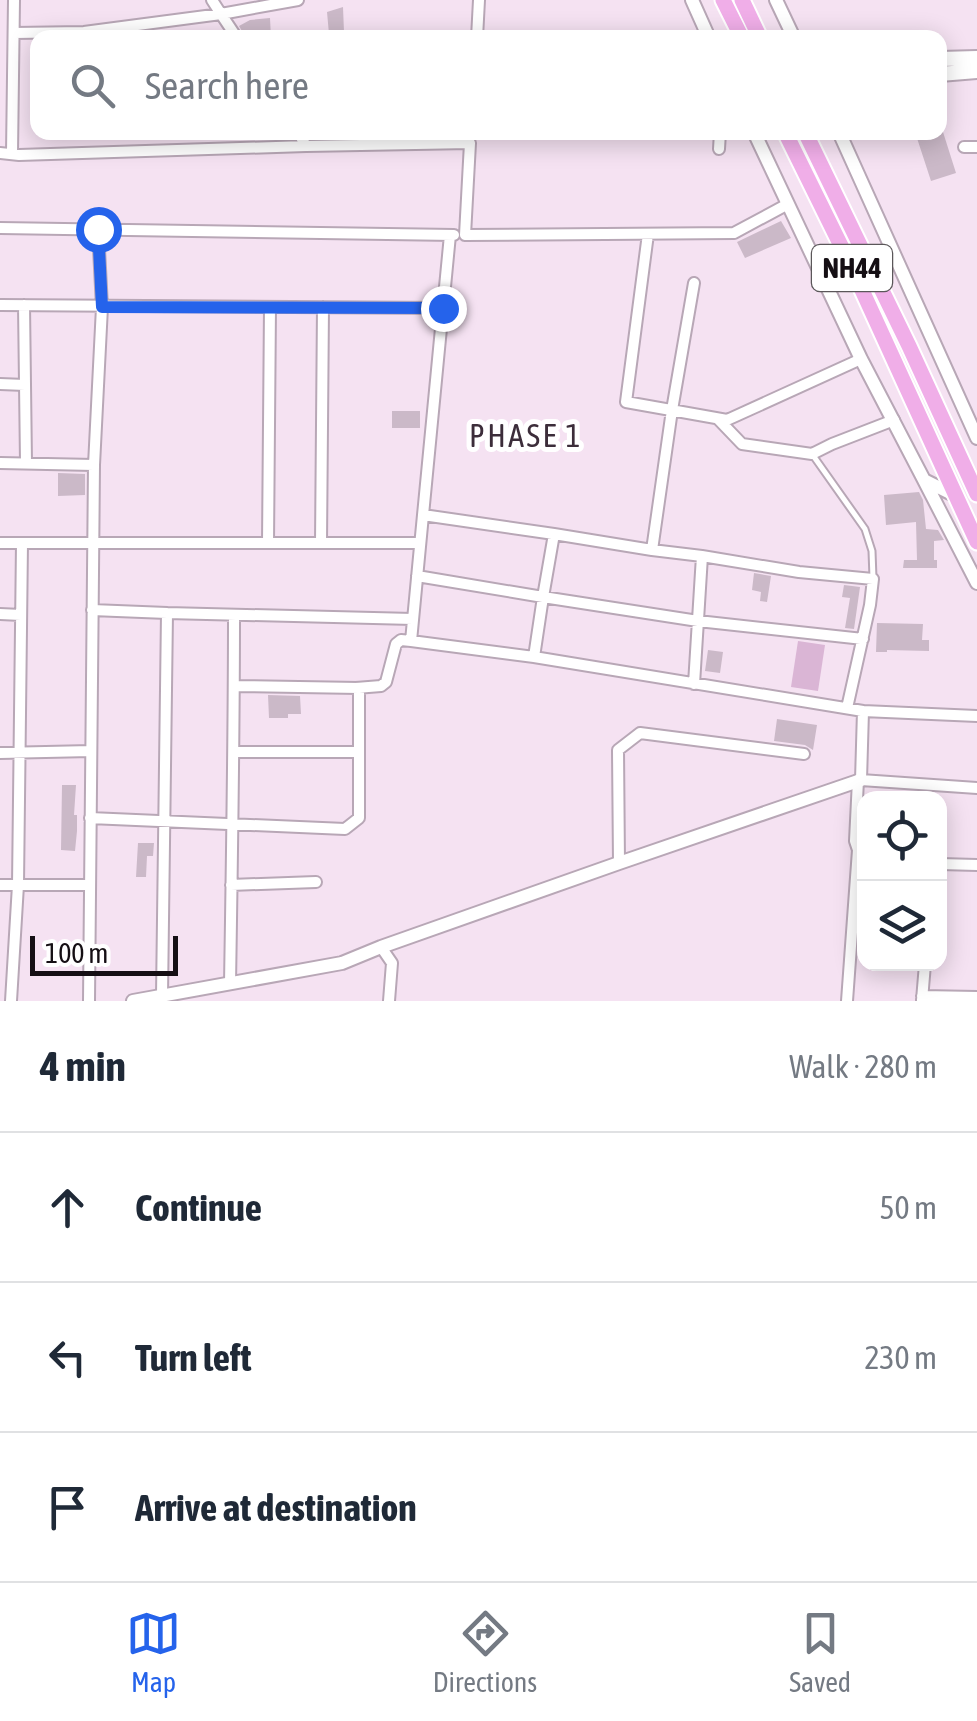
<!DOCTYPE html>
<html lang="en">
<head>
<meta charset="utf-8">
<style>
  body { margin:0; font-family:"Asap Condensed",sans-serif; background:#f6f6f7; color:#1f2937 }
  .controls { position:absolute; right:30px; bottom:30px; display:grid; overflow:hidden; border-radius:20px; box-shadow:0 5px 25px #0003 }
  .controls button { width:90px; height:90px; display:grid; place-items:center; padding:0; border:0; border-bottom:2px solid #e0e1e3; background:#fff; color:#1f2937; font:50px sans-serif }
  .scale { position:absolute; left:30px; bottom:25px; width:148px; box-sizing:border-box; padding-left:10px; border:5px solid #150f14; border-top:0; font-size:28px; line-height:35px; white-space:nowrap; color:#150f14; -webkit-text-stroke:8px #fff; paint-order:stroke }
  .stop { position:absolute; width:30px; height:30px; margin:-22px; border:8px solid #2563eb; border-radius:50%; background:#fff }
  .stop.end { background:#2563eb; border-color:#fff; box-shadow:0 2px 10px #0008 }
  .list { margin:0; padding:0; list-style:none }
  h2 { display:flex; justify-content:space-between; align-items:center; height:130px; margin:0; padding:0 40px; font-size:42px }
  h2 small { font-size:32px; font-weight:400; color:#747a83 }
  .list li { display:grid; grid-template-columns:65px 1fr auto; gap:30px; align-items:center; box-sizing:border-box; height:150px; padding:0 40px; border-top:2px solid #e0e1e3 }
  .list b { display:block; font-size:38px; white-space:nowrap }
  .list em { font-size:32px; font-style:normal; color:#747a83 }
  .icon { flex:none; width:55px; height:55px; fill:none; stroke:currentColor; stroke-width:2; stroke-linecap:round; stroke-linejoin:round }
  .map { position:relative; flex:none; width:977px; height:1001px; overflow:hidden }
  .search { position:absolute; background:#fff; box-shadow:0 5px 25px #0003; left:30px; right:30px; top:30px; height:110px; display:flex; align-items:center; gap:25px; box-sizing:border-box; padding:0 35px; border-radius:20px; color:#747a83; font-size:38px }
  .sheet { height:580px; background:#fff }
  nav { display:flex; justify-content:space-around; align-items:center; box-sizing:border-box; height:140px; border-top:2px solid #e0e1e3; background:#fff; font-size:28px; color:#747a83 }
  nav a { display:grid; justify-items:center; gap:5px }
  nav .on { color:#2563eb }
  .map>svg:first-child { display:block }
</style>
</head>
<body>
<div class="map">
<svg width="977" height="1001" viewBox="0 0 977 1001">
  <rect width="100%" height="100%" fill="#f5e2f2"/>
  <path fill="#dab5d5" d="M798,641L825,645L818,691L791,687Z"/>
  <path fill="#cbb9c8" d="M343,7L344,32L329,34L327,12Z
    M270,18L271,38H246L239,26L250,20Z
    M915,132H943L956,173L931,181Z
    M781,221L791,238L745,258L737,242Z
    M392,411H420V428H392Z
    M58,473L85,474V495L58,496Z
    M919,492L923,500L926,529L938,530L944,540L934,541V560H937V568H903L904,560H917L916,522L886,525L884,495Z
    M754,573L771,576L767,602L760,601L761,592L752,590Z
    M844,585L860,587L854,629L845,628L850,598L842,597Z
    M877,623L923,624L922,640H929V651L887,650V652H876Z
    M708,650L723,652L720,673L705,671Z
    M268,695L300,696L301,714H288V718H269Z
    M777,719L817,725L813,750L805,745L774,741Z
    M62,785H76L74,815H77V831L75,851L61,850Z
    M138,843H154L153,856H147L146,877H136Z"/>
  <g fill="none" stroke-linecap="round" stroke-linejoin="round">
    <defs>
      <path id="service" d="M812,454L865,529L872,551L873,578"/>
      <path id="minor" d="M212,0L221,14L298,0
        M14,33L84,32L221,14L237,38
        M477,38L479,0
        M298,132L306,146L470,143L465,235L734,233L788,204
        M964,147H977
        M719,149L720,132
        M0,153L19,155L306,146
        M12,153L14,0
        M0,228L454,235
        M648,234L626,402L727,420L861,359
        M0,305L443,308
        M24,305L26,463
        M0,384L25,385
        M718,419L742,444L812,454L832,444L894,420
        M0,463L94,465
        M423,515L554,534
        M0,543H420
        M268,543L270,307
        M321,543L323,307
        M652,550L672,410L694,283
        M702,556L799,572L873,579L870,605L847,708
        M417,576L543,597L534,657L411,641L423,515L450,235
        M92,610L167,613
        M0,614L21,615
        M534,657L863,711
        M694,684L702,556L652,550L554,534L543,597L698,621L863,639
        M356,688L381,686L386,682L396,644L401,640L411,641
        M977,716L863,711L861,780L977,788
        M234,752H359
        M0,753L91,751
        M90,818L345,829L359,818V688L234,686
        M619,863L618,750L640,733L804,754
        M940,864L977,865
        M0,885H90
        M231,885L316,882
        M381,947L392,963L389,1001
        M230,984C232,861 234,738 234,615
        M162,996L167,613L413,619
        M922,996L977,997
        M922,1000L925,964
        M11,1001L18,885L22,543
        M89,1001L94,465L102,307L98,229
        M847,1001L858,850L855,841L858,780"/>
      <path id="tertiary" d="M692,0L709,38
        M776,0L794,38
        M754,132L861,359L924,480L956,496
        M839,132L977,438
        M924,480L977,583
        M133,1001L342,963L381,947L619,863L861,780"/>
      <path id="secondary" d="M940,59L977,58
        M940,74L977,71"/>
      <path id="trunk" d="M723,0L742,38
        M742,0L760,38
        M785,132L851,266L977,542
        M805,132L909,346L977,494"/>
    </defs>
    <use href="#service" stroke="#b8a7b6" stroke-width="9"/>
    <use href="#minor" stroke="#b8a7b6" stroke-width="14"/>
    <use href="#tertiary" stroke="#b8a7b6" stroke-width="16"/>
    <use href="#secondary" stroke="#b8a7b6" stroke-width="18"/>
    <use href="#trunk" stroke="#fff" stroke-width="19"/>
    <use href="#service" stroke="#fff" stroke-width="5"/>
    <use href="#minor" stroke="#fff" stroke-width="10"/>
    <use href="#tertiary" stroke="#fff" stroke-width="12"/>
    <use href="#secondary" stroke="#fff" stroke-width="14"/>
    <use href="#trunk" stroke="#f0aee8" stroke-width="15"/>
  </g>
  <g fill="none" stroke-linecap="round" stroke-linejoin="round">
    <path stroke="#2563eb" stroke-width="12" d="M98,229L102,307L443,308"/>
  </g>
  <g text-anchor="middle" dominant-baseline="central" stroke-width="10" stroke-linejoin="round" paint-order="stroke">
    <rect fill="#fff" stroke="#5b575a" stroke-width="2.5" x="812" y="245" width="80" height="46" rx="8"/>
    <g font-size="28" font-weight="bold" fill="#150f14">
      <text x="852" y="268">NH44</text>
    </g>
    <g font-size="32" letter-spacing="2.5" fill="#3c2d3a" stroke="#fff">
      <text x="526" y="435">PHASE 1</text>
    </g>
  </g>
</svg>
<div class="controls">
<button><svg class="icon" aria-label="locate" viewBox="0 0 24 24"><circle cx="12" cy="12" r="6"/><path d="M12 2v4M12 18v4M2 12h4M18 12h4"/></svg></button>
<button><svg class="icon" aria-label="layers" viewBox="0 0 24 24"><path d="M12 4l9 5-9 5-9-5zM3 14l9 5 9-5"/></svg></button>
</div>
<div class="scale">100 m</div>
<div class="stop" style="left:98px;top:229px"></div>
<div class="stop end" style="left:443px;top:308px"></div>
<div class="search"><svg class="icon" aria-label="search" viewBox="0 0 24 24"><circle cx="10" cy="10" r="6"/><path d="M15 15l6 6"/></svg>Search here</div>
</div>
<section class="sheet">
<h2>4 min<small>Walk · 280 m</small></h2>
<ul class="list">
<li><svg class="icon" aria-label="ahead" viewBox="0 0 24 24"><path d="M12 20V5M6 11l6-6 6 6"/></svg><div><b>Continue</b></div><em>50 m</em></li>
<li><svg class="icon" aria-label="left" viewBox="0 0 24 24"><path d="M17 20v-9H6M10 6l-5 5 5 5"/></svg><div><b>Turn left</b></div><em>230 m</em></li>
<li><svg class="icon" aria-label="arrive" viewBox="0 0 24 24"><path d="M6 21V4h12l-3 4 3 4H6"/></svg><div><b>Arrive at destination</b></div></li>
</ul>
</section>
<nav>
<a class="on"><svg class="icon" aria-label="map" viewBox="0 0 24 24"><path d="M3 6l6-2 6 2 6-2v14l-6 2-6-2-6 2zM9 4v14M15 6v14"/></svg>Map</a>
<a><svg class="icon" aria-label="directions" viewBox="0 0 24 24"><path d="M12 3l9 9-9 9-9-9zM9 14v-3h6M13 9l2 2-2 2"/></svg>Directions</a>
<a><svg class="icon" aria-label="saved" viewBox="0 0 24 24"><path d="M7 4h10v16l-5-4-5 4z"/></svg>Saved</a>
</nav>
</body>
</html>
